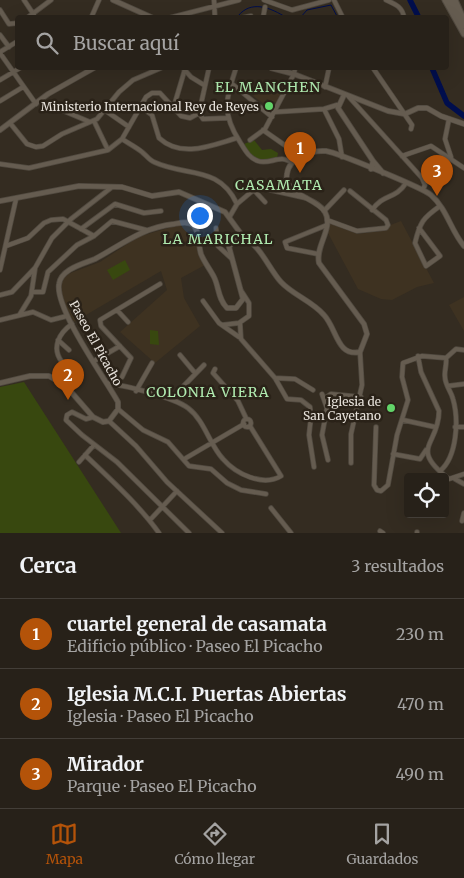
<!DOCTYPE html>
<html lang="es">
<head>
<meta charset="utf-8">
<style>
  body { margin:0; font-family:Merriweather,serif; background:#332e26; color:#f1f3f6 }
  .controls { position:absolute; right:15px; bottom:15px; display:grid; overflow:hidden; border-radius:5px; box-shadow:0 5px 20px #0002 }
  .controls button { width:45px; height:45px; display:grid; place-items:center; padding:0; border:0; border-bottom:1px solid #433e38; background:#272119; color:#f1f3f6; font:25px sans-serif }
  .you { position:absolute; left:199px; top:215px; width:18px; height:18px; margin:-12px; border:4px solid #fff; border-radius:50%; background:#1a73e8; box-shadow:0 0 0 8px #1a73e833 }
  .badge { display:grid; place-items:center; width:32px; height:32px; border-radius:50%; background:#b45309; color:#fff; font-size:16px; font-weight:700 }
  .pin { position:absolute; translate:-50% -41px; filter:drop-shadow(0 1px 2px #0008) }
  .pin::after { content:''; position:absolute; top:26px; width:18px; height:15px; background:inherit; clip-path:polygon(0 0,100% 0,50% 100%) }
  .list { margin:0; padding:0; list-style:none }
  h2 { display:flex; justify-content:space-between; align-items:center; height:65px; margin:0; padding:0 20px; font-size:21px }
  h2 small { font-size:16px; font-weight:400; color:#a4a3a2 }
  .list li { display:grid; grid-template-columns:32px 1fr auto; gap:15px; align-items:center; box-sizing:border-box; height:70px; padding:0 20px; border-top:1px solid #433e38 }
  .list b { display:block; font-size:19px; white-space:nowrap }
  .list p { margin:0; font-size:16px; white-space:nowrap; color:#a4a3a2 }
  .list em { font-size:16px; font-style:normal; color:#a4a3a2 }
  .icon { flex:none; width:28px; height:28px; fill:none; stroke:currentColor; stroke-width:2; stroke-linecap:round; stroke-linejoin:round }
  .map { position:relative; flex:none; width:464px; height:533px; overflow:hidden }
  .search { position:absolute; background:#272119; box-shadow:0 5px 20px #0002; left:15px; right:15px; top:15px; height:55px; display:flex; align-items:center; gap:12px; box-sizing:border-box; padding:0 18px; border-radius:5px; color:#a4a3a2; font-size:19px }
  .sheet { height:275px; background:#272119 }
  nav { display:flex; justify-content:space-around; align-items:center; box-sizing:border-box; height:70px; border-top:1px solid #433e38; background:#272119; font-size:14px; color:#a4a3a2 }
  nav a { display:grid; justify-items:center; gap:2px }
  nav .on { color:#b45309 }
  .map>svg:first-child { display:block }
</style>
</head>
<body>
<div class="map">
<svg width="464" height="533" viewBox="0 0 464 533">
  <rect width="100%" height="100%" fill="#342c21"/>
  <path fill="#3e3221" d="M262,86L273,89L276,86L284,90L277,103L267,99L263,103L253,96Z
    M401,221L434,283L417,287L392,300L381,299L358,289L328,233L329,223L358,234L387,230L388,226Z
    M178,225L189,226L194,230L198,252L205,265L181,278L184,298L200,326L155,363L120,332L167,290L161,271L74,322L67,311L61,295V279L68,274L100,262L138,237Z
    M464,297V331L449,305Z"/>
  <path fill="#38480f" d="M254,140L262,150L271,149L278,153L277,158L261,161L250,155L244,144Z
    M125,260L130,270L113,280L107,270Z
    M150,330L158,331L159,345L150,344Z
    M24,382L121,533H0V387Z"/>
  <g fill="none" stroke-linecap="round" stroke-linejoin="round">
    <path stroke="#000e4d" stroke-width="1" d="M228,17L238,16C251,0 270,7 287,18
      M300,18L307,10L331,5L338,18
      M418,68L432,69"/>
    <path stroke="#000e4d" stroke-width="5.5" d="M410,0L419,18
      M432,68L447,103L464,116"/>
    <defs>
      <path id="minor" d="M24,0L36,18
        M214,0L215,18
        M264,0L292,10L329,0
        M334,0L343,18
        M386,0C395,4 403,7 404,18
        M0,10L9,24L18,23
        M27,18L51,0
        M91,18L99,0
        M169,18L239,0
        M241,18L251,16
        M263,18L265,7
        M0,35L9,47
        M0,52L18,41
        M0,53L36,104
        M183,68L191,77L204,85
        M236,68C226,99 221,113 240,142C245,150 249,158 258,161C266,164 274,159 282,159C285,159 289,161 293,162
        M373,68L412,125L411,129
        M0,80L20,68
        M231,83L272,117
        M325,87L329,68
        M349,97L422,178L425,185L423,189
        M0,101L23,87
        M40,101L90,122
        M174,106L185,69
        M141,107L152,115L159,138C182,159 212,145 237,138
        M324,109L339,139L342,157
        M106,111L129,127
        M275,112L324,109L337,105
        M199,113L209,68
        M199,113L203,119L227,118
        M449,119L445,139L451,157
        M94,121L108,150
        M10,123L27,144L36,147L43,146L62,134L97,119L119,92L133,80L161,68
        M263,130L293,151
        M122,139C128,143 136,147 142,152C146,155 149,160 154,162C186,177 219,165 237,204L230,216
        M250,140L265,129L294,74L295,68
        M402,156L431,146L464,168
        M0,164L29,168L108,150L122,139L146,97L152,93H160L181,116L190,118L199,113
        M253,189L265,202
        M237,204L257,187L306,198
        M372,210C384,193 395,200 406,183
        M324,211L344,190
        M327,220L357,231L386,228L388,225L386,220L350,191
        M216,228L218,246L231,258
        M419,228L440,256L426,266L415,243C420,222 423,218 440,206
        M81,229L115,204L144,213L161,211
        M6,246L28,238L44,223L51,220L63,219L94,236
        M318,254L287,248L285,242L327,225
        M0,270L16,199
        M32,292H43L48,272L77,245L94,236L112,221L146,230
        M0,295L12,292L35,268L52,238L71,219L112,187
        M203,301L219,323L239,337
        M117,310L128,322
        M20,314L31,296L35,269
        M0,320L33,312L51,320L67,316
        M240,323L241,339L275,378L287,399L301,400L310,407L311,417L309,435L314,467
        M222,325L239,323L249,316V303L242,292
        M58,340L69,350
        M180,355L195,373
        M418,356L421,372L439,411C439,446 408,447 449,479L464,474
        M94,361L120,346
        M62,362C51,348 59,333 72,324
        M215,369L213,373L238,401L246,418
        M122,377L131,358L101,326L100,320L160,284
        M275,378L295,379L313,390
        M107,383C127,386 173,397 188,408C205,421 209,444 223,459C236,474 263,487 281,476L250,426
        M448,386L464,384
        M136,391L152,363
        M322,394L327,408L322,435L328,460
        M171,399L204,365
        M324,399L331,394L361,397
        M118,409L143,430L168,442L189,466L211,469L227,483L241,490L266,494
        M93,417L86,419L72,412L67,415L66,420L82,435L117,462L189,533
        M243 423a4 4 0 1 1 8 0a4 4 0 1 1-8 0Z
        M403,420L435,427
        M109,421L136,446L167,482L222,533
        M376,427L374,485L377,490L381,491L388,485L397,435L408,400L402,377L403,363L422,356L446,358L456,349L464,350
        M455,427H464
        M393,454L420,459L426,450
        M85,455C110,479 139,505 159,533
        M186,458L244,424
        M79,462L94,445
        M351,463V434L362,385L360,352
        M440,471C457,457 459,420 453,399C451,391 445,385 445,377C444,371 447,365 446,358
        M455,479L464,484
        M271,508L291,533
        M150,520L177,491
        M462,521L464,513
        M380,531L383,533
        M417,532V533"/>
      <path id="tertiary" d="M113,0L153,18
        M271,68L294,74L388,111L405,114L418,108H427L441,116L464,124
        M344,95L338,108L373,161L371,169
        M0,130L48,94L94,68
        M373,161L383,173
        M0,201L79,186L122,187L152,196L179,192L225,212L244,238
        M0,383L30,376H49L66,386L93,417L103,422L109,421L118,409V402C104,377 55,309 59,284C61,269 83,264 95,259C123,244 141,228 174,224C180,223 188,221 193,225C200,231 198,245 201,254C204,262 210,269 214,277C219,287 218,299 227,308H236L243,299L229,247L233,241L244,238C261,246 269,269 281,282C293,295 312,301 324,315C337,329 337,357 360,352L367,334L364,324L319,263C315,246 334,228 325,212C316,197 283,195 287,174C289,157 311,150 326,151C338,153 423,188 431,195C447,209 451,231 464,246"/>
      <path id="secondary" d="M445,0L464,34
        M450,0L463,26
        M455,0L464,20"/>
    </defs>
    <use href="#minor" stroke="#514a40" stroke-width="5.5"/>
    <use href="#tertiary" stroke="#514a40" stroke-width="6"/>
    <use href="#secondary" stroke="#514a40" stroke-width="7"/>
    <use href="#minor" stroke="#655c50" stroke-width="4"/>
    <use href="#tertiary" stroke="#655c50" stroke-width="4.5"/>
    <use href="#secondary" stroke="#655c50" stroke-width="5"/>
  </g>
  <g fill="#62d469" stroke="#2a2218" stroke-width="2">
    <circle cx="269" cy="106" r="5"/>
    <circle cx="391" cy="408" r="5"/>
  </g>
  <g text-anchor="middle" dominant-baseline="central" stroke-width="5" stroke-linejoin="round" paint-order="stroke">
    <g font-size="12" fill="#e7e2db" stroke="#2a2218" text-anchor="end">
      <text x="259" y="106">Ministerio Internacional Rey de Reyes</text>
      <text x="381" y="401">Iglesia de<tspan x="381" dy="14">San Cayetano</tspan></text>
    </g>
    <g font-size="12" fill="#e7e2db" stroke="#2a2218">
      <text transform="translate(96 343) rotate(61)">Paseo El Picacho</text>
    </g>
    <g font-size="14" letter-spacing="1" fill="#b0ebb0" stroke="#2a2218">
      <text x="268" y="87">EL MANCHEN</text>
      <text x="279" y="185">CASAMATA</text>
      <text x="218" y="239">LA MARICHAL</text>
      <text x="208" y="392">COLONIA VIERA</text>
    </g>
  </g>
</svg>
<div class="controls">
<button><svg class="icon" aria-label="locate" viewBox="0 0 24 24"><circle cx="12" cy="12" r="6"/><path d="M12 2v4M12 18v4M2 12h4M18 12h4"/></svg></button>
</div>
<div class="you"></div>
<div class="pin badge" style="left:300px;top:173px">1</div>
<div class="pin badge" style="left:68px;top:400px">2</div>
<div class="pin badge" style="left:437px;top:196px">3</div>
<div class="search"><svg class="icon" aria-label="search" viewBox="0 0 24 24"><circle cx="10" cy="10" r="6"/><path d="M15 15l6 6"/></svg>Buscar aquí</div>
</div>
<section class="sheet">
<h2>Cerca<small>3 resultados</small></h2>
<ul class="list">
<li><span class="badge">1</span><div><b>cuartel general de casamata</b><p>Edificio público · Paseo El Picacho</p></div><em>230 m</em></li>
<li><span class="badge">2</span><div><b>Iglesia M.C.I. Puertas Abiertas</b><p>Iglesia · Paseo El Picacho</p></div><em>470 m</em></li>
<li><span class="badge">3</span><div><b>Mirador</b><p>Parque · Paseo El Picacho</p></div><em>490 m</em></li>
</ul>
</section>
<nav>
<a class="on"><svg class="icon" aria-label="map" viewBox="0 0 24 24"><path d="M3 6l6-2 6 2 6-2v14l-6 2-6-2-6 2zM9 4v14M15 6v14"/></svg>Mapa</a>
<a><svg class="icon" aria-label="directions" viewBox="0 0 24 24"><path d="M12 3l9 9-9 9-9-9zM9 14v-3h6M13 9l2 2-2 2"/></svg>Cómo llegar</a>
<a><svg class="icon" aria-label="saved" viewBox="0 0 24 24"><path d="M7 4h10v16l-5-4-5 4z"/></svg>Guardados</a>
</nav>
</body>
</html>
